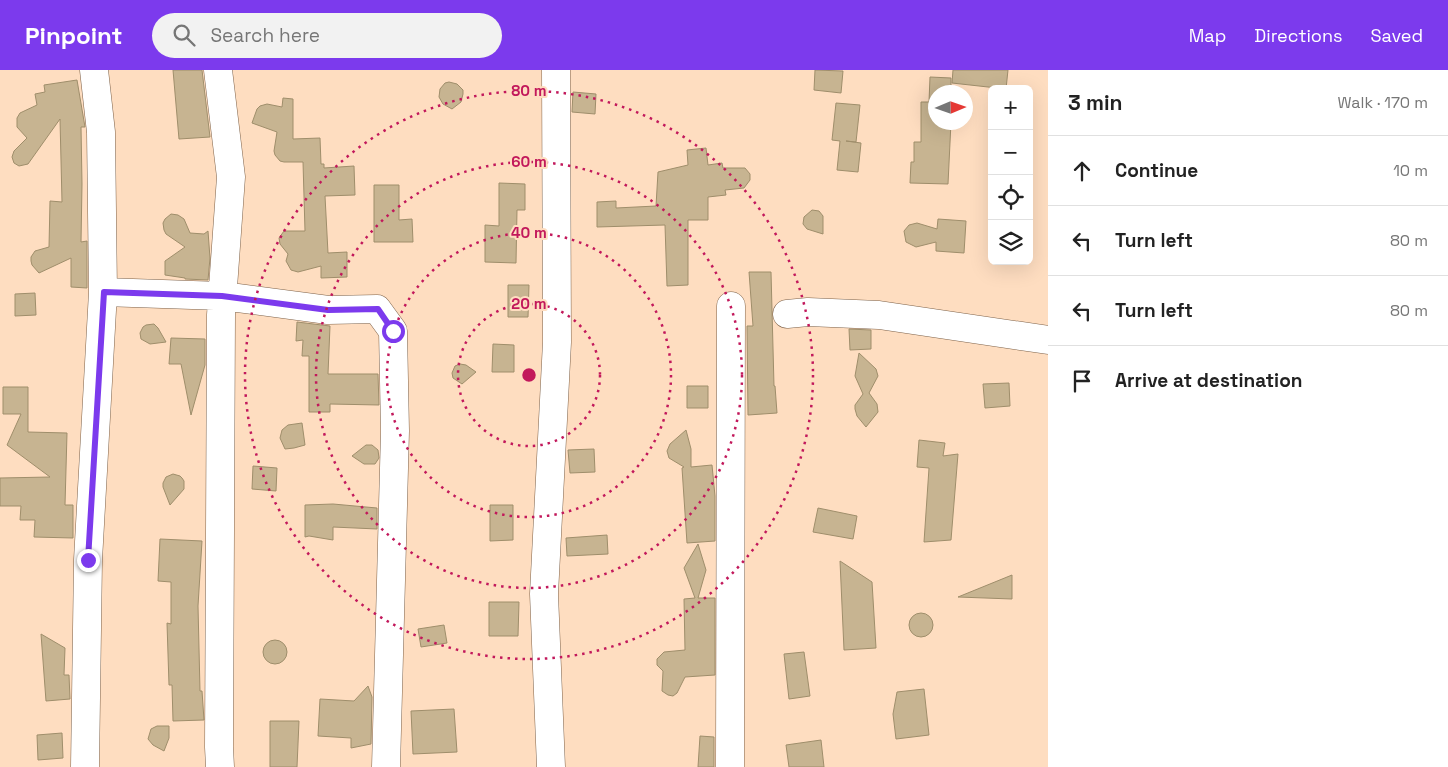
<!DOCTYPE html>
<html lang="en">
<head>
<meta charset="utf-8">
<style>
  body { margin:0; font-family:"Space Grotesk",sans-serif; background:#f2f2f2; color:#222 }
  .controls { position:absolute; right:15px; top:15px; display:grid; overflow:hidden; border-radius:8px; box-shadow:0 5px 20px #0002 }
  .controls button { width:45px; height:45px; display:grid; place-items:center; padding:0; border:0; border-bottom:1px solid #e0e0e0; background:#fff; color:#222; font:25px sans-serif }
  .compass { position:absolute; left:928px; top:15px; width:45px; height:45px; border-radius:50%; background:#fff; box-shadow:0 5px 20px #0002; rotate:88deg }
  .stop { position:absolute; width:15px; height:15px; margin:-11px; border:4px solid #7c3aed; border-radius:50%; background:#fff }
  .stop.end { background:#7c3aed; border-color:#fff; box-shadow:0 1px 5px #0008 }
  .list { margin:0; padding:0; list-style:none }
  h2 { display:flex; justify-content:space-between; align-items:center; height:65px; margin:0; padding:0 20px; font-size:21px }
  h2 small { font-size:16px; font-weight:400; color:#767676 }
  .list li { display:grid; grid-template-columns:32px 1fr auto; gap:15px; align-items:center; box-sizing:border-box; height:70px; padding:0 20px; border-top:1px solid #e0e0e0 }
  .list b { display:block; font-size:19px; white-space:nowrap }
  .list em { font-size:16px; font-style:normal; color:#767676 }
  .icon { flex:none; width:28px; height:28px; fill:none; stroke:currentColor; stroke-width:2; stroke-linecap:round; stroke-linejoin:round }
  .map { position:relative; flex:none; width:1048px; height:697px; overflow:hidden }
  header { display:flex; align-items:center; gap:30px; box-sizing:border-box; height:70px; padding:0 25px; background:#7c3aed; color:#fff }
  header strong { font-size:24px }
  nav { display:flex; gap:28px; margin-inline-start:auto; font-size:18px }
  .search { width:350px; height:45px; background:#f2f2f2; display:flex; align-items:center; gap:12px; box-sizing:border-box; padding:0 18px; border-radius:28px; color:#767676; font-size:19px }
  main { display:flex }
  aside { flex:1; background:#fff }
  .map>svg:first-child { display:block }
</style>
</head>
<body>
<header>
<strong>Pinpoint</strong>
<div class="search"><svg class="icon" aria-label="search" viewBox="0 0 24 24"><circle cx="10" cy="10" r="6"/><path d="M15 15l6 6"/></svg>Search here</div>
<nav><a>Map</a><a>Directions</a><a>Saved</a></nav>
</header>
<main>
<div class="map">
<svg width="1048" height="697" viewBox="0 0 1048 697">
  <rect width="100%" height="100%" fill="#feddc0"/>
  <path fill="#c7b491" stroke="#9f8e6b" d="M173,0H202L210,67L179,69Z
    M815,0L843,1L841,23L814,20Z
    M953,0H1008L1006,19L952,13Z
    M930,7L951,8V22H936V52H951L948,114L910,113L911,92H914V72H921V32H929Z
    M77,10L85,57H81L82,114L81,172L87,171V218L71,217V188L39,203L32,195L31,191V187L35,181L49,177L50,131L62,132L60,49L28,94L19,96L14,93L12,87L14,81L27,68L17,57V48L20,43L37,35L35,24L45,22L44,15Z
    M449,12L457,14L463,20V24L461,32L452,39L443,34L439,27L440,19L445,13Z
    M573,22L596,24L595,44L572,42Z
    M283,28L293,29V69L320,68L321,94H324V98L354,96L355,125L325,126L328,183L347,182V207L321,208V196L298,202L291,200L286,191L288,184L280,174L279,168L284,161H305L303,92H284L280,91L275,85L274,81L277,62L252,53L257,39L260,36L267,34L282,37Z
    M836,33L860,35L856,72L846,71L861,73L858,102L837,100L840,71L832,70Z
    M706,78L708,95L722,93L723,98H745L750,104V110L744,118L725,120L726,125L708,127V150H688V215L667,216L665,155L597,157V132L616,131V138L656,136L658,102L688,95L687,80Z
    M499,113L525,114V140H517L516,193L485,192V155L499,156Z
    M374,115H399V150L412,149L413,172H374Z
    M812,140L819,141L823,146V164L807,159L803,154L804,147Z
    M171,144L178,145L184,149L190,163L204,164L208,161L210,188L208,210L185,209V208L165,205V191L185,177L166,164L164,160L163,153L165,149Z
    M938,149L966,151L964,183L936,181V172L916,177L906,172L904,161L909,155L917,153L937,159Z
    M749,202H771L774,316H775L777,343L748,345L747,256H753Z
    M508,215H529L528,247H508Z
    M35,223L36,245L15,246V224Z
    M297,252L330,256L328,304H378L379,335L330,334V342H309V286H302L303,270L296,271Z
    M154,254L158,258L166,272L150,274L141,269L140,263L143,257L146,255Z
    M849,259L871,260V279L850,280Z
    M171,268L205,269V295L191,345L181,294H169Z
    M493,274L514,275V302H492Z
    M859,283L876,299L878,306L869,323L877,334L878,342L866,357L857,346L855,339V335L863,324L855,306Z
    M460,294L466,295L476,302L462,314L453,308L452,303L455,296Z
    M1009,313L1010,336L985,338L983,314Z
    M687,316H708V338H687Z
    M3,317H28V362L67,363L65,435H73V468L34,467L35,450H20L21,436H0V408L50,407L7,375L21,344H3Z
    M302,353L305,375L294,378L285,379L280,368L282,360L288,355Z
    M686,360L691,379V397L712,395L715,426V471L687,473L682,398L684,397L669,388L667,381L670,374Z
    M919,370L945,373L943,386L958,384L951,470L924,472L929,398L917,397Z
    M366,375H372L378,380L379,388L375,394H364L352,386Z
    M594,379L595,402L570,403L568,380Z
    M253,396L277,398L276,421L252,419Z
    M173,404L180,406L182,408L184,411V419L170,435L163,417V413L166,407Z
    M333,434L377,438V459L333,457V470L309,466L305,467V435Z
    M490,435H513V470L490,471Z
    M818,438L857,446L853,469L813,462Z
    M607,465L608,484L567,486L566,468Z
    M160,469L202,471L198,536L200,621H202L204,650L173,651L172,615H169L167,553L171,554V512L158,511Z
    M698,474L706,500L698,528H715V605L685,607L677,623L673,626L668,625L662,621L663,601L657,595V589L664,582L685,580L684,529L695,528L684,498Z
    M840,491L872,512L876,578L844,580Z
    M1012,505V529L958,527Z
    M489,532H519L518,566H489Z
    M909 555a12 12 0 1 1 24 0a12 12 0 1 1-24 0Z
    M444,555L447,573L421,577L418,559Z
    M41,564L65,578L64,605H69L70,629L46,631Z
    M263 582a12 12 0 1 1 24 0a12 12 0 1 1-24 0Z
    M804,582L810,626L789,629L784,584Z
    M368,616L372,627L371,674L351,678V668L318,666L320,629L354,631Z
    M924,619L929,665L896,669L893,644L897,622Z
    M454,639L457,682L413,684L411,641Z
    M270,651H299L297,697H270Z
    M157,656H169V668L164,681L153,675L148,669L151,659Z
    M62,663L63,688L38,690L37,665Z
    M700,666L714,667V697H698Z
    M821,670L824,697H789L786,675Z"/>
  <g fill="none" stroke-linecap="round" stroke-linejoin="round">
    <defs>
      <path id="street" d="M218,0L231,107L221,245L219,677L220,697
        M103,222L222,226L328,240L377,239L393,261L395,361L386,697
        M787,244L808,242L879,245L1048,270
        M85,697L88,490L103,222L101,62L94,0
        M551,697L544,524L557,272L556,0
        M730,697L731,236"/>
    </defs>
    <use href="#street" stroke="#7e6249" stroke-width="29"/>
    <use href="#street" stroke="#fff" stroke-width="28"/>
  </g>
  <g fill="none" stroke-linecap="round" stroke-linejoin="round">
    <path stroke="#7c3aed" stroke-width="6" d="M88,490L104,222L222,226L328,240L378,239L393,261"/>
  </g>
  <g fill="none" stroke="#c2185b" stroke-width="2.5" stroke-dasharray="2.5 5">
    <circle cx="529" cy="305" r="71"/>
    <circle cx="529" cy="305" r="142"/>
    <circle cx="529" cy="305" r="213"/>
    <circle cx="529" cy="305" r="284"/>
  </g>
  <circle cx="529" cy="305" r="8" fill="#c2185b" stroke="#feddc0" stroke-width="2.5"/>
  <g font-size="15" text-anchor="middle" font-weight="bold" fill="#c2185b" stroke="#feddc0" stroke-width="4" stroke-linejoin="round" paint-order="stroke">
    <text x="529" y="26">80 m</text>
    <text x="529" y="97">60 m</text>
    <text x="529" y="168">40 m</text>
    <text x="529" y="239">20 m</text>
  </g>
</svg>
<div class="controls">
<button>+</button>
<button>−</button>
<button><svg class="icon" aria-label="locate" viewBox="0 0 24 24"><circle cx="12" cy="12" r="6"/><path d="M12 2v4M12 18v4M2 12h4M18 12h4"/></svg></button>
<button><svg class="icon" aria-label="layers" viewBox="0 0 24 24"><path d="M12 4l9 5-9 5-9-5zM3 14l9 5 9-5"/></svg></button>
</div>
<svg class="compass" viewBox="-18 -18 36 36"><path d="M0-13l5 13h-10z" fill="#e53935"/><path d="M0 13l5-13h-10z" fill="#767676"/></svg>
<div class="stop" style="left:393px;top:261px"></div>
<div class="stop end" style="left:88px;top:490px"></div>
</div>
<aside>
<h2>3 min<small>Walk · 170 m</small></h2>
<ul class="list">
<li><svg class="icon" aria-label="ahead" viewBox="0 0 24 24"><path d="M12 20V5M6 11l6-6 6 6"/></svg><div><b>Continue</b></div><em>10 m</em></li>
<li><svg class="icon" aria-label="left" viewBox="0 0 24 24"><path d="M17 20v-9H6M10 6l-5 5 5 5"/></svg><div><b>Turn left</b></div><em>80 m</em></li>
<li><svg class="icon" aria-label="left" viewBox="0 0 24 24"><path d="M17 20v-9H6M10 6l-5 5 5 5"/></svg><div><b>Turn left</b></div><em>80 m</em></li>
<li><svg class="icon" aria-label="arrive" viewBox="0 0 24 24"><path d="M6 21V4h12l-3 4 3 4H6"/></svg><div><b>Arrive at destination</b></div></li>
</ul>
</aside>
</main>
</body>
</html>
